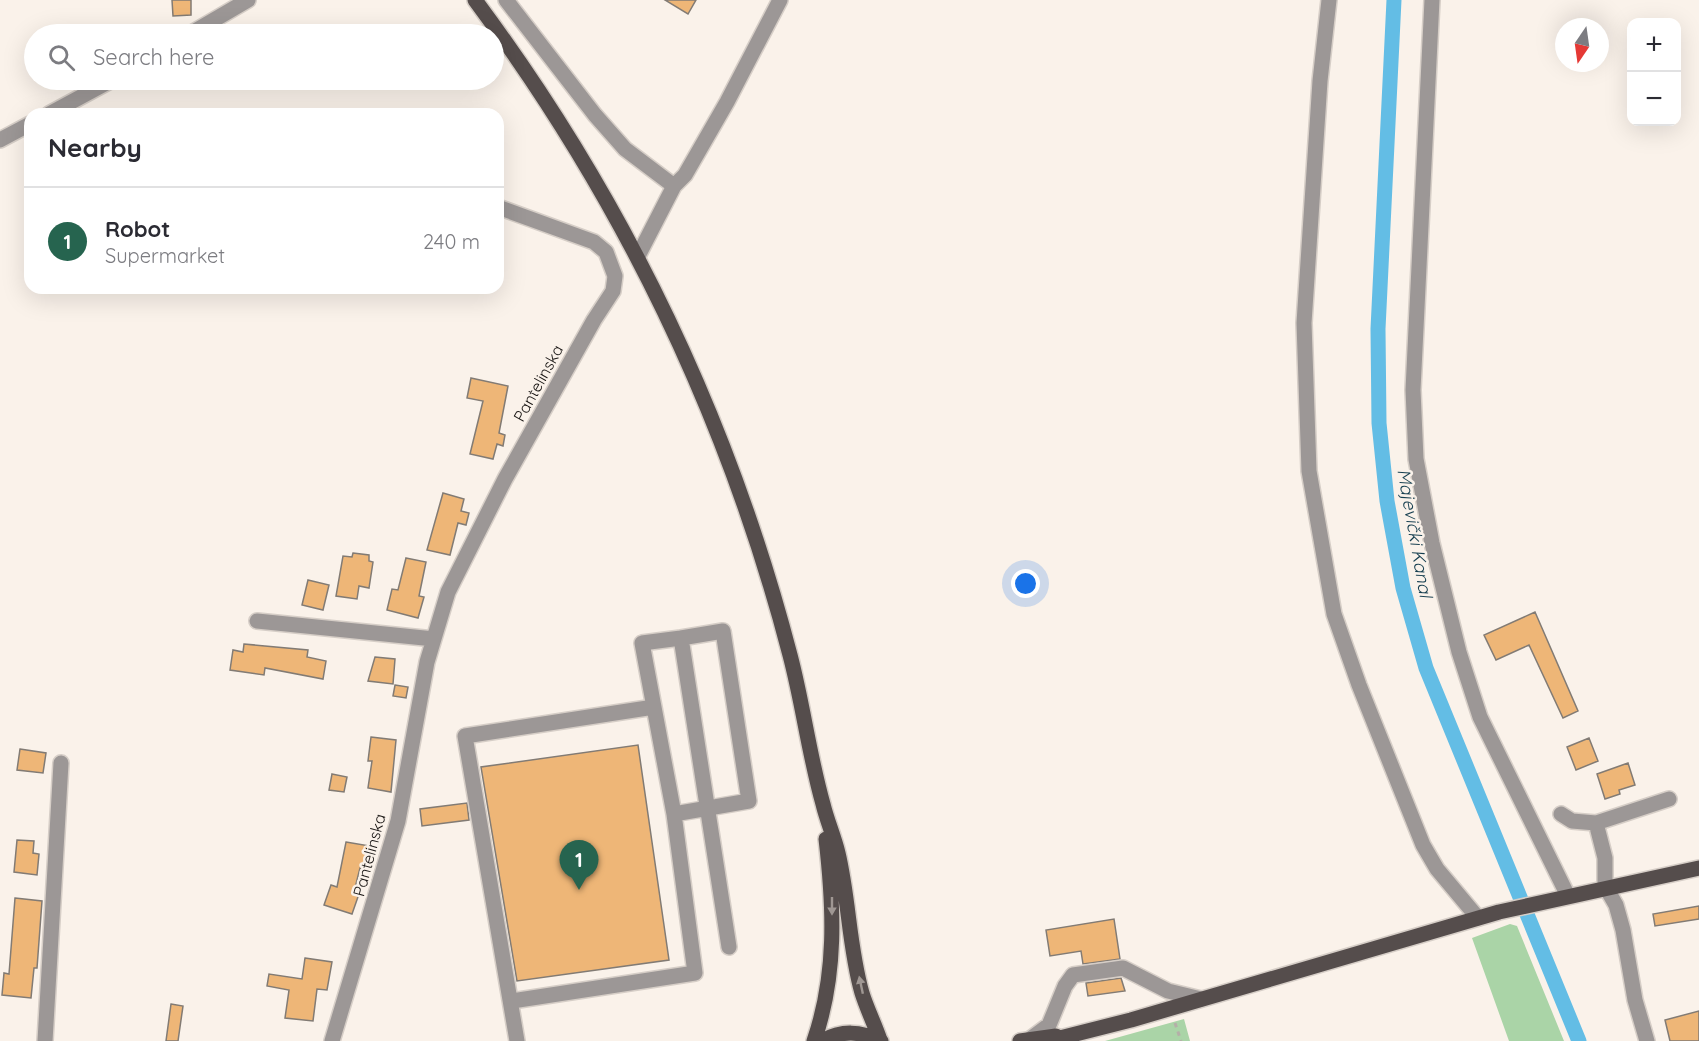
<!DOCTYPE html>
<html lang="en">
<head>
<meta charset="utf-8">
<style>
  body { margin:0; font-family:Quicksand,sans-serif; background:#f2f2f3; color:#2b2b33 }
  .controls { position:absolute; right:18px; top:18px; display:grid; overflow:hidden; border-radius:12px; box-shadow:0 6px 24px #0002 }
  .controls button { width:54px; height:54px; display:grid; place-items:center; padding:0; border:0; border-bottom:2px solid #e1e1e2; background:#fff; color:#2b2b33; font:30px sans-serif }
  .compass { position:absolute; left:1555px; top:18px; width:54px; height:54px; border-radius:50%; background:#fff; box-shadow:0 6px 24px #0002; rotate:193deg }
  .you { position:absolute; left:1026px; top:584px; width:21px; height:21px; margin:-15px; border:4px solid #fff; border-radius:50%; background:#1a73e8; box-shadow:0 0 0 9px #1a73e833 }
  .badge { display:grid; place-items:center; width:39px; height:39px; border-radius:50%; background:#26644f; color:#fff; font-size:20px; font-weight:700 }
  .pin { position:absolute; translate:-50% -50px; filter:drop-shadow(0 2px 3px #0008) }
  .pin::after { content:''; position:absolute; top:32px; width:21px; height:18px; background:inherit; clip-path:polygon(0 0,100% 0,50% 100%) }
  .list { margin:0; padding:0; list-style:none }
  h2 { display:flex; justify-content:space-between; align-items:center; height:78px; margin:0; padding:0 24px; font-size:26px }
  h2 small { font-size:20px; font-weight:400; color:#7c7c81 }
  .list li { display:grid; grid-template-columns:39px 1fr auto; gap:18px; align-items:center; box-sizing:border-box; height:108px; padding:0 24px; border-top:2px solid #e1e1e2 }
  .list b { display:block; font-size:22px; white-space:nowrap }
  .list p { margin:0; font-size:20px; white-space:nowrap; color:#7c7c81 }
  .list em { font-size:20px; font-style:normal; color:#7c7c81 }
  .icon { flex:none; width:33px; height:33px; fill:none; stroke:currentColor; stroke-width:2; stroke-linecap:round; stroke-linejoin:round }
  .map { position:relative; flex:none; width:1699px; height:1041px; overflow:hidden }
  .search { position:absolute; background:#fff; box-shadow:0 6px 24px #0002; left:24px; top:24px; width:480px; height:66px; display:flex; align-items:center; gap:15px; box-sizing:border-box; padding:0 21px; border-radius:33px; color:#7c7c81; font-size:22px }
  .panel { position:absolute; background:#fff; box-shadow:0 6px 24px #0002; left:24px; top:108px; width:480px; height:186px; border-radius:18px }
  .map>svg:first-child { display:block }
</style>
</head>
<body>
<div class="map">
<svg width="1699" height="1041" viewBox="0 0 1699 1041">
  <rect width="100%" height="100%" fill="#faf2ea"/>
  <path fill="#aad4a7" d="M1510,924L1517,926L1564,1041H1509L1472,938Z
    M1184,1019L1190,1041H1105Z"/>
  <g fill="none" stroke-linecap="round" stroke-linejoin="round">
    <path stroke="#63bde5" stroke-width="15" d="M1394,0L1378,329L1379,423L1387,501L1403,588L1426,668L1579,1041"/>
  </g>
  <path fill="#eeb677" stroke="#827b74" stroke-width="1.5" d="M172,0H191V15L173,16Z
    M665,0H696L688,14Z
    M471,378L508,386L499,433L505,435L503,446L497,444L493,459L470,454L483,401L467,398Z
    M443,493L464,499L461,511L469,513L466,525L458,523L450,555L427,550Z
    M353,553L369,555V561L373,562L369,588L359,586L357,599L336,596L343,556L352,557Z
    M406,558L426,562L419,596L424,597L418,618L387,610L392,589L398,590Z
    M308,580L329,585L323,610L302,605Z
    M1535,612L1578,711L1563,718L1529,645L1496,660L1484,635Z
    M244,644L308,650L307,657L326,661L323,679L265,668L264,675L230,670L233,650L243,652Z
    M375,657L395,659L393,684L368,681Z
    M395,685L408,687L406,698L393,696Z
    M371,737L396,740L391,792L368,788L372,761H368Z
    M1589,738L1598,761L1576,770L1567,747Z
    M638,745L669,960L517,981L481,767Z
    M20,749L46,753L43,773L17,770Z
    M1628,763L1635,785L1619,790L1620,794L1605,799L1597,774Z
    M332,774L347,777L344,792L329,790Z
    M467,803L469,820L422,826L420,809Z
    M17,840L34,841L33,853L39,854L37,875L14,872Z
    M346,842L370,846L366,869L360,868L354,892L359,894L352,914L324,905L331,885L337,887Z
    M15,898L42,901L37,968H34L31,998L2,995L4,973L9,974Z
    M1699,906V919L1655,926L1653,914Z
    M1114,919L1120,959L1083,964L1081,951L1050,956L1046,930Z
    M305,958L332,962L327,990L317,989L313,1021L285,1018L289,990L267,986L269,974L302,979Z
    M1121,978L1125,991L1088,996L1086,983Z
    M171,1004L183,1006L178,1041H166Z
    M1699,1011V1041H1670L1665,1020Z"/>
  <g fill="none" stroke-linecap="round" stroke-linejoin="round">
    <defs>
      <path id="minor" d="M506,0L595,115L625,149L674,186
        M1329,0L1320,81L1304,323L1309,471L1334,614L1359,685L1423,845L1437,869L1478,918
        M1432,0L1413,390L1416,459L1432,543L1459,652L1480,717L1568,896
        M190,34L248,0
        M49,114L112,80
        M0,140L30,124
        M638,256L674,186L685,175L727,102L780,0
        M257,621L434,639
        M674,814L642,643L681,638
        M1561,814L1572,821L1596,823L1605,858V886L1616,905L1623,930L1635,1000L1647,1041
        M1596,823L1669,799
        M512,1001L695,973L674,814L749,801L723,631L681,638L729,947
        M1029,1040L1049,1025L1065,986L1073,975L1123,968L1168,991L1201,999
        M45,1041L61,763
        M332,1041L398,821L427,662L448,592L505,479L594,320L613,291L615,276L606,252L594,242L498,207
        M517,1041L465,736L654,707"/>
      <path id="major" d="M475,0C622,197 728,417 790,655C803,704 809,755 823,804C827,821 834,836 838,853C849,899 849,948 862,993C867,1009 875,1025 880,1040
        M814,1041C837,974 834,908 826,839
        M822,1041C842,1030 860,1031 881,1041
        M1020,1041L1056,1036
        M1048,1041L1131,1020L1499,912L1699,868"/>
    </defs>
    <use href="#minor" stroke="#d6cec7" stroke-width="18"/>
    <use href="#major" stroke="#d6cec7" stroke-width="18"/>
    <path stroke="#b5afa8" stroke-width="3" stroke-dasharray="4.5 4.5" stroke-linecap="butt" d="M1175,1023L1181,1041"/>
    <use href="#minor" stroke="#9c9796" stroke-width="15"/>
    <use href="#major" stroke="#554d4c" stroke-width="15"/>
  </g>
  <defs><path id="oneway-solid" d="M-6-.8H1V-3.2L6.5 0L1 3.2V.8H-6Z" transform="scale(1.5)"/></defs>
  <g fill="#9f9793">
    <use href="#oneway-solid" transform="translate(832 906) rotate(90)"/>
    <use href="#oneway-solid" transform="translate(861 985) rotate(-102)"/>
  </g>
  <g text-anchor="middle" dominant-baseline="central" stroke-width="5" stroke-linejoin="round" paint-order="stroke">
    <g font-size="16" fill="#171412" stroke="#faf2ea">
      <text transform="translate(538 383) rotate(-61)">Pantelinska</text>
      <text transform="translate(369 855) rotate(-75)">Pantelinska</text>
    </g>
    <g font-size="18" font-style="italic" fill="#143d4e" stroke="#faf2ea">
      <text transform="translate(1415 533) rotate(80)">Majevički Kanal</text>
    </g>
  </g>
</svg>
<div class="controls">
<button>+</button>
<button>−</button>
</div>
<svg class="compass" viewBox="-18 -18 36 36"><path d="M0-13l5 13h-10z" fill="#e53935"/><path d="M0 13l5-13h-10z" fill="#7c7c81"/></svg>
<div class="you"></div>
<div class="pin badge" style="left:579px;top:890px">1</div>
<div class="search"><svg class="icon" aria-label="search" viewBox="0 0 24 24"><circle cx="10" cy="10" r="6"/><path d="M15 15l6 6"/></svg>Search here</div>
<section class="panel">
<h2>Nearby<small></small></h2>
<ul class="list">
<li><span class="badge">1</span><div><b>Robot</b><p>Supermarket</p></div><em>240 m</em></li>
</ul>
</section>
</div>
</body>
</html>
